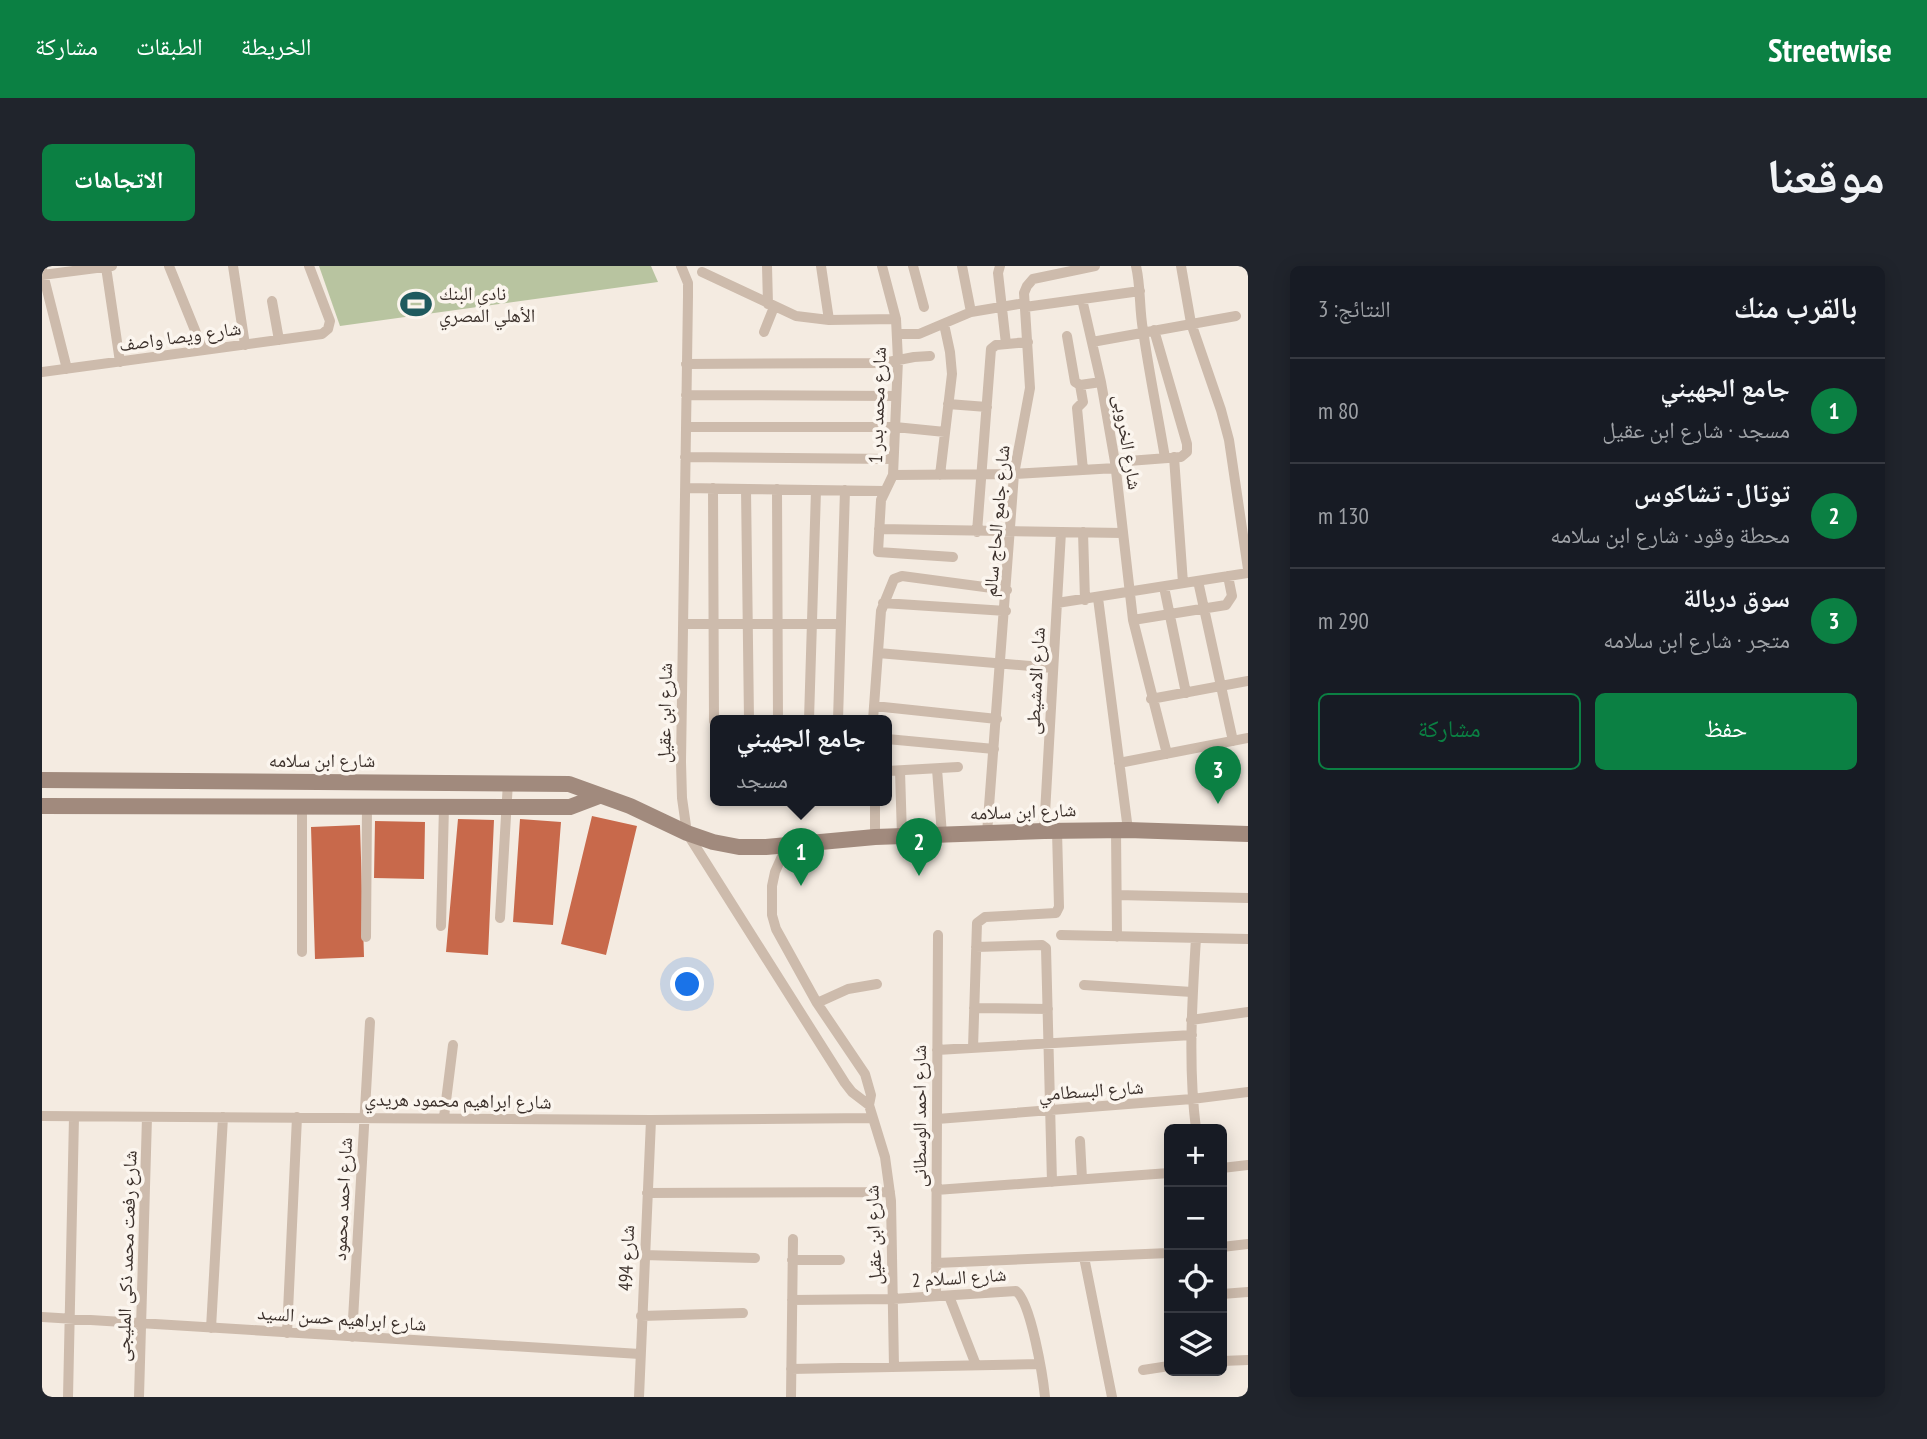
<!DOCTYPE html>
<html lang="ar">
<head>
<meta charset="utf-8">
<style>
  body { margin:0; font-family:"PT Sans Narrow","Noto Naskh Arabic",sans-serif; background:#20242c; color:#f1f3f6; direction:rtl }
  .controls { position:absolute; right:21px; bottom:21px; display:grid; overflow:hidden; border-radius:10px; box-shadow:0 4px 18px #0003 }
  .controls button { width:63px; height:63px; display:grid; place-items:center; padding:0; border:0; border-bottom:2px solid #363941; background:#171b24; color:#f1f3f6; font:35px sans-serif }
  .you { position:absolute; left:646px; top:719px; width:24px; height:24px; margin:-18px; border:5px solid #fff; border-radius:50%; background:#1a73e8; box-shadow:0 0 0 10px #1a73e833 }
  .badge { display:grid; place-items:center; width:46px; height:46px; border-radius:50%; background:#0b8043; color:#fff; font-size:23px; font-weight:700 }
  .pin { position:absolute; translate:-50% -58px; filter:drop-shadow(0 2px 4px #0008) }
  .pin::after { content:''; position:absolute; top:37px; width:24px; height:21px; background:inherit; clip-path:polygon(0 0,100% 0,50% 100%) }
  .popup { position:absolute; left:668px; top:449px; width:182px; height:91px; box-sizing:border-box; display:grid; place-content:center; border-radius:10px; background:#171b24; filter:drop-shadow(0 2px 5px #0005); font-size:23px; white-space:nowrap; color:#9ea1a6 }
  .popup b { font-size:26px; color:#f1f3f6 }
  .popup::after { content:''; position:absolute; left:50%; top:100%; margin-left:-14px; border:14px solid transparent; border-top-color:#171b24 }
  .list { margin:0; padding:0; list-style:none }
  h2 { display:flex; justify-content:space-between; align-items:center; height:91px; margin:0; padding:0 28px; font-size:30px }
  h2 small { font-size:23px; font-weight:400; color:#9ea1a6 }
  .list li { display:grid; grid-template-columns:46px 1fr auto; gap:21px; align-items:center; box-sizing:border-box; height:105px; padding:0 28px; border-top:2px solid #363941 }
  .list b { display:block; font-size:26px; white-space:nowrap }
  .list p { margin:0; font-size:23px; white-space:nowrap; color:#9ea1a6 }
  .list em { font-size:23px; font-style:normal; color:#9ea1a6 }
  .actions { display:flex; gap:14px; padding:21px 28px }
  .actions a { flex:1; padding:16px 0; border:2px solid #0b8043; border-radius:10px; text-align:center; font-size:24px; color:#0b8043 }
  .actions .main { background:#0b8043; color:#fff }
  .icon { flex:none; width:38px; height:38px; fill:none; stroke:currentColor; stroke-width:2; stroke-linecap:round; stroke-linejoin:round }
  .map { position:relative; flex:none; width:1206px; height:1131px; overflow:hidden; direction:ltr; border-radius:10px }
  header { display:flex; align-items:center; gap:42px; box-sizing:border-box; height:98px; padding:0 35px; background:#0b8043; color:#fff }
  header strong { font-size:33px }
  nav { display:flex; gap:38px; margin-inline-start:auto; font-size:24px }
  .intro { display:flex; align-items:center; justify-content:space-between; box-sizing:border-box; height:168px; padding:0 42px }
  h1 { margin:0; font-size:49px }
  .button { padding:18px 32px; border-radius:10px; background:#0b8043; color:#fff; font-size:24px; font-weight:700 }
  main { display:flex; gap:42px; padding:0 42px }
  aside { flex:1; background:#171b24; border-radius:10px; box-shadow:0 4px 18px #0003 }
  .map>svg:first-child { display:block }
</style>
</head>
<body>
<header>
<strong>Streetwise</strong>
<nav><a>الخريطة</a><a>الطبقات</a><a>مشاركة</a></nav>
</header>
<div class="intro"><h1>موقعنا</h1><a class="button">الاتجاهات</a></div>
<main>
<aside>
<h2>بالقرب منك<small>النتائج: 3</small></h2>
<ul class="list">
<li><span class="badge">1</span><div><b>جامع الجهيني</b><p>مسجد · شارع ابن عقيل</p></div><em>80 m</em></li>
<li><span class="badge">2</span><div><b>توتال - تشاكوس</b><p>محطة وقود · شارع ابن سلامه</p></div><em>130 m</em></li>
<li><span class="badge">3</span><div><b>سوق دربالة</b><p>متجر · شارع ابن سلامه</p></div><em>290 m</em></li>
</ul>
<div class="actions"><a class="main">حفظ</a><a>مشاركة</a></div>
</aside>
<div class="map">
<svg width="1206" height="1131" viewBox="0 0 1206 1131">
  <rect width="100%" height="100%" fill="#f4ebe1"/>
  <path fill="#b8c4a0" d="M277,0H609L616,16L298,60Z"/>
  <path fill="#c8694b" d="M550,550L595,560L564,689L519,678Z
    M416,553L452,554L446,689L404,686Z
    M478,553L519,556L511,659L471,656Z
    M333,555L383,556L382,613L332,612Z
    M318,559L322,691L273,693L269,561Z"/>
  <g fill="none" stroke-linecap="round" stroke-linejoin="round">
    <path stroke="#cdbbac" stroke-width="10" d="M127,0L161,84
      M191,0L203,79
      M639,0L646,17V30L639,496L640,532L645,567L803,817L810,826L827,839
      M725,0L726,38
      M779,0L787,54
      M840,0L854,53L856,94L851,209L839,234L836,286L911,291
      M871,0L882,41
      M920,0L929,46
      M958,0L956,7L964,78
      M1094,0C1099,21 1097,42 1101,64C1107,107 1116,149 1123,192
      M1139,0L1149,57L1179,144L1187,174L1206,303
      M64,1L78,96
      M0,4L25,103
      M660,6L754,50L787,54L854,53
      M0,9L70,0
      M1040,33L1059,116L1073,196L1091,354L1125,488
      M230,35L237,74
      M983,41L1098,25
      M722,66L732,41
      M855,68H877L929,46L983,37
      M1025,70L1033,116L1038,119L1059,116
      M1050,76L1194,50
      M644,98L841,97L872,91L888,90
      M0,106L280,68L286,63L288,55L267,0
      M1038,119L1041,136L1035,142L1041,204
      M644,129L854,130
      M906,138L945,141
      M644,161H853L903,166
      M643,191L851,193
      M1132,191L1141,317
      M1073,196L1139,191L1145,186V178L1112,64
      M851,209L972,208L1074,202
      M898,209L910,108L908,86L902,58
      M643,222L842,225
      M671,222L672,455
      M704,223L707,454
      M735,223L736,454
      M837,263L1080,267
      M935,266L949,83L954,79L986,76
      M1041,266L1043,334
      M1156,315L1191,475
      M1122,321L1144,427
      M1056,332L1086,564
      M841,337L964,345
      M1015,337L1206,307
      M1091,354L1184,339L1190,330L1186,310
      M642,358H799
      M836,387L1011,402
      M1109,433L1206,415
      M832,440L955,453
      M767,454L774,224
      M796,454L803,224
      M831,454L839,345L852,313L860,310L965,324
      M845,473L952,483
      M1077,497L1206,472
      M895,503L900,569
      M845,505L916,501
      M858,505L860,570
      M260,540V686
      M1074,564L1075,671
      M1002,565L1019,266
      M945,567L972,208L988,122L982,27L985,20L991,13L1053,0
      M833,571V534
      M745,579L733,606L730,620V649L734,663L775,737L823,808L829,829L827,839L843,891L849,935L852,1101
      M1075,629L1206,632
      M458,652L466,516
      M399,660L402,540
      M1019,669L1206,673
      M324,671L325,540
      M934,681L1000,679L1004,682L1010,916
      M1042,719L1150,726
      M775,737L806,723L835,718
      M932,742L1006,743
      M1149,754L1206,746
      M931,782L935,657L943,651L1014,647L1017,641L1015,565
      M895,784L1150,769
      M0,850L609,854L831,852
      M402,851L411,779
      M895,853L1150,833L1206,826
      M1154,863C1146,800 1150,736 1154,672
      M1038,875L1040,913
      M1180,902L1206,899
      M894,924L1127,907
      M605,927L848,926
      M1180,981L1206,978
      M601,989L713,992
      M1042,991L1070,1131
      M750,994H798
      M894,997L1127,987
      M1180,1028L1206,1026
      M894,1030L896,669
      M907,1030L934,1099
      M750,1034L851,1033L974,1025C989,1036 1001,1111 1003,1131
      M599,1050L701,1047
      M0,1051L598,1088
      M169,1062L181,851
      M245,1067L255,851
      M310,1071L328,756
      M1180,1095L1206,1094
      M749,1103L998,1098
      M1101,1104L1127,1100
      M26,1131L32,851
      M97,1131L105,851
      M597,1131L609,854
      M749,1131L751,973"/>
    <path stroke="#a18a7d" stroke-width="16" d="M0,514L527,518L588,540L645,567L671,576L697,581H724L833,571L1002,565L1086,564L1206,568
      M0,540L512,541H528L557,530"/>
  </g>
  <defs>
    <symbol id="stadium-bare" viewBox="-9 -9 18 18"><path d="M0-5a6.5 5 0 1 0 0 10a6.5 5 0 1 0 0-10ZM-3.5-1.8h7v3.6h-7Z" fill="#1f5a5e" stroke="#fbf5ee" stroke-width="2.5" paint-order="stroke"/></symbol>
  </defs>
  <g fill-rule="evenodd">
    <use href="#stadium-bare" x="352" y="16" width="44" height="44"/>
  </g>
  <g text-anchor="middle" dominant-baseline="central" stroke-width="7" stroke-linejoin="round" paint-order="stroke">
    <g font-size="19" fill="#3b302b" stroke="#fbf5ee" text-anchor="start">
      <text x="397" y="27">نادي البنك<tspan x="397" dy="22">الأهلي المصري</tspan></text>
    </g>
    <g font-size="19" fill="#3b302b" stroke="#fbf5ee">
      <text transform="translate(138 70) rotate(-8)">شارع ويصا واصف</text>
      <text transform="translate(835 139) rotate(-88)">شارع محمد بدر 1</text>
      <text transform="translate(1086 176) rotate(81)">شارع الخروبى</text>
      <text transform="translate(954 255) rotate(-85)">شارع جامع الحاج سالم</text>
      <text transform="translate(993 415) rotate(-87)">شارع الامشيطى</text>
      <text transform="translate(622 447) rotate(-89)">شارع ابن عقيل</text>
      <text x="280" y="494">شارع ابن سلامه</text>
      <text transform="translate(981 545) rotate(-2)">شارع ابن سلامه</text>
      <text transform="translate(1049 824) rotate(-4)">شارع البسطامي</text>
      <text transform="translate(416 834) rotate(1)">شارع ابراهيم محمود هريدي</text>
      <text transform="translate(877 850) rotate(-90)">شارع احمد الوسطانى</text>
      <text transform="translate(300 933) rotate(-87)">شارع احمد محمود</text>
      <text transform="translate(831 969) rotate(-92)">شارع ابن عقيل</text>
      <text transform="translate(84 990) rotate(-88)">شارع رفعت محمد ذكى المليجى</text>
      <text transform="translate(584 992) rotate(-88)">شارع 494</text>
      <text transform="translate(917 1011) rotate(-4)">شارع السلام 2</text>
      <text transform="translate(300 1052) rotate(4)">شارع ابراهيم حسن السيد</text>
    </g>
  </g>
</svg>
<div class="controls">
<button>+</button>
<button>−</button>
<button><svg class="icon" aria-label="locate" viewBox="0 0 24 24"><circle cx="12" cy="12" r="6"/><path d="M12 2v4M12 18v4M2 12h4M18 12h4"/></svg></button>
<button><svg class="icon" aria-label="layers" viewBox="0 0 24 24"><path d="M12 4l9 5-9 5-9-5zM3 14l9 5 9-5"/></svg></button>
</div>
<div class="you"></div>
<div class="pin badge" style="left:759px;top:620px">1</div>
<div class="popup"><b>جامع الجهيني</b>مسجد</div>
<div class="pin badge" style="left:877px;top:610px">2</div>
<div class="pin badge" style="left:1176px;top:538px">3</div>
</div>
</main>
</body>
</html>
